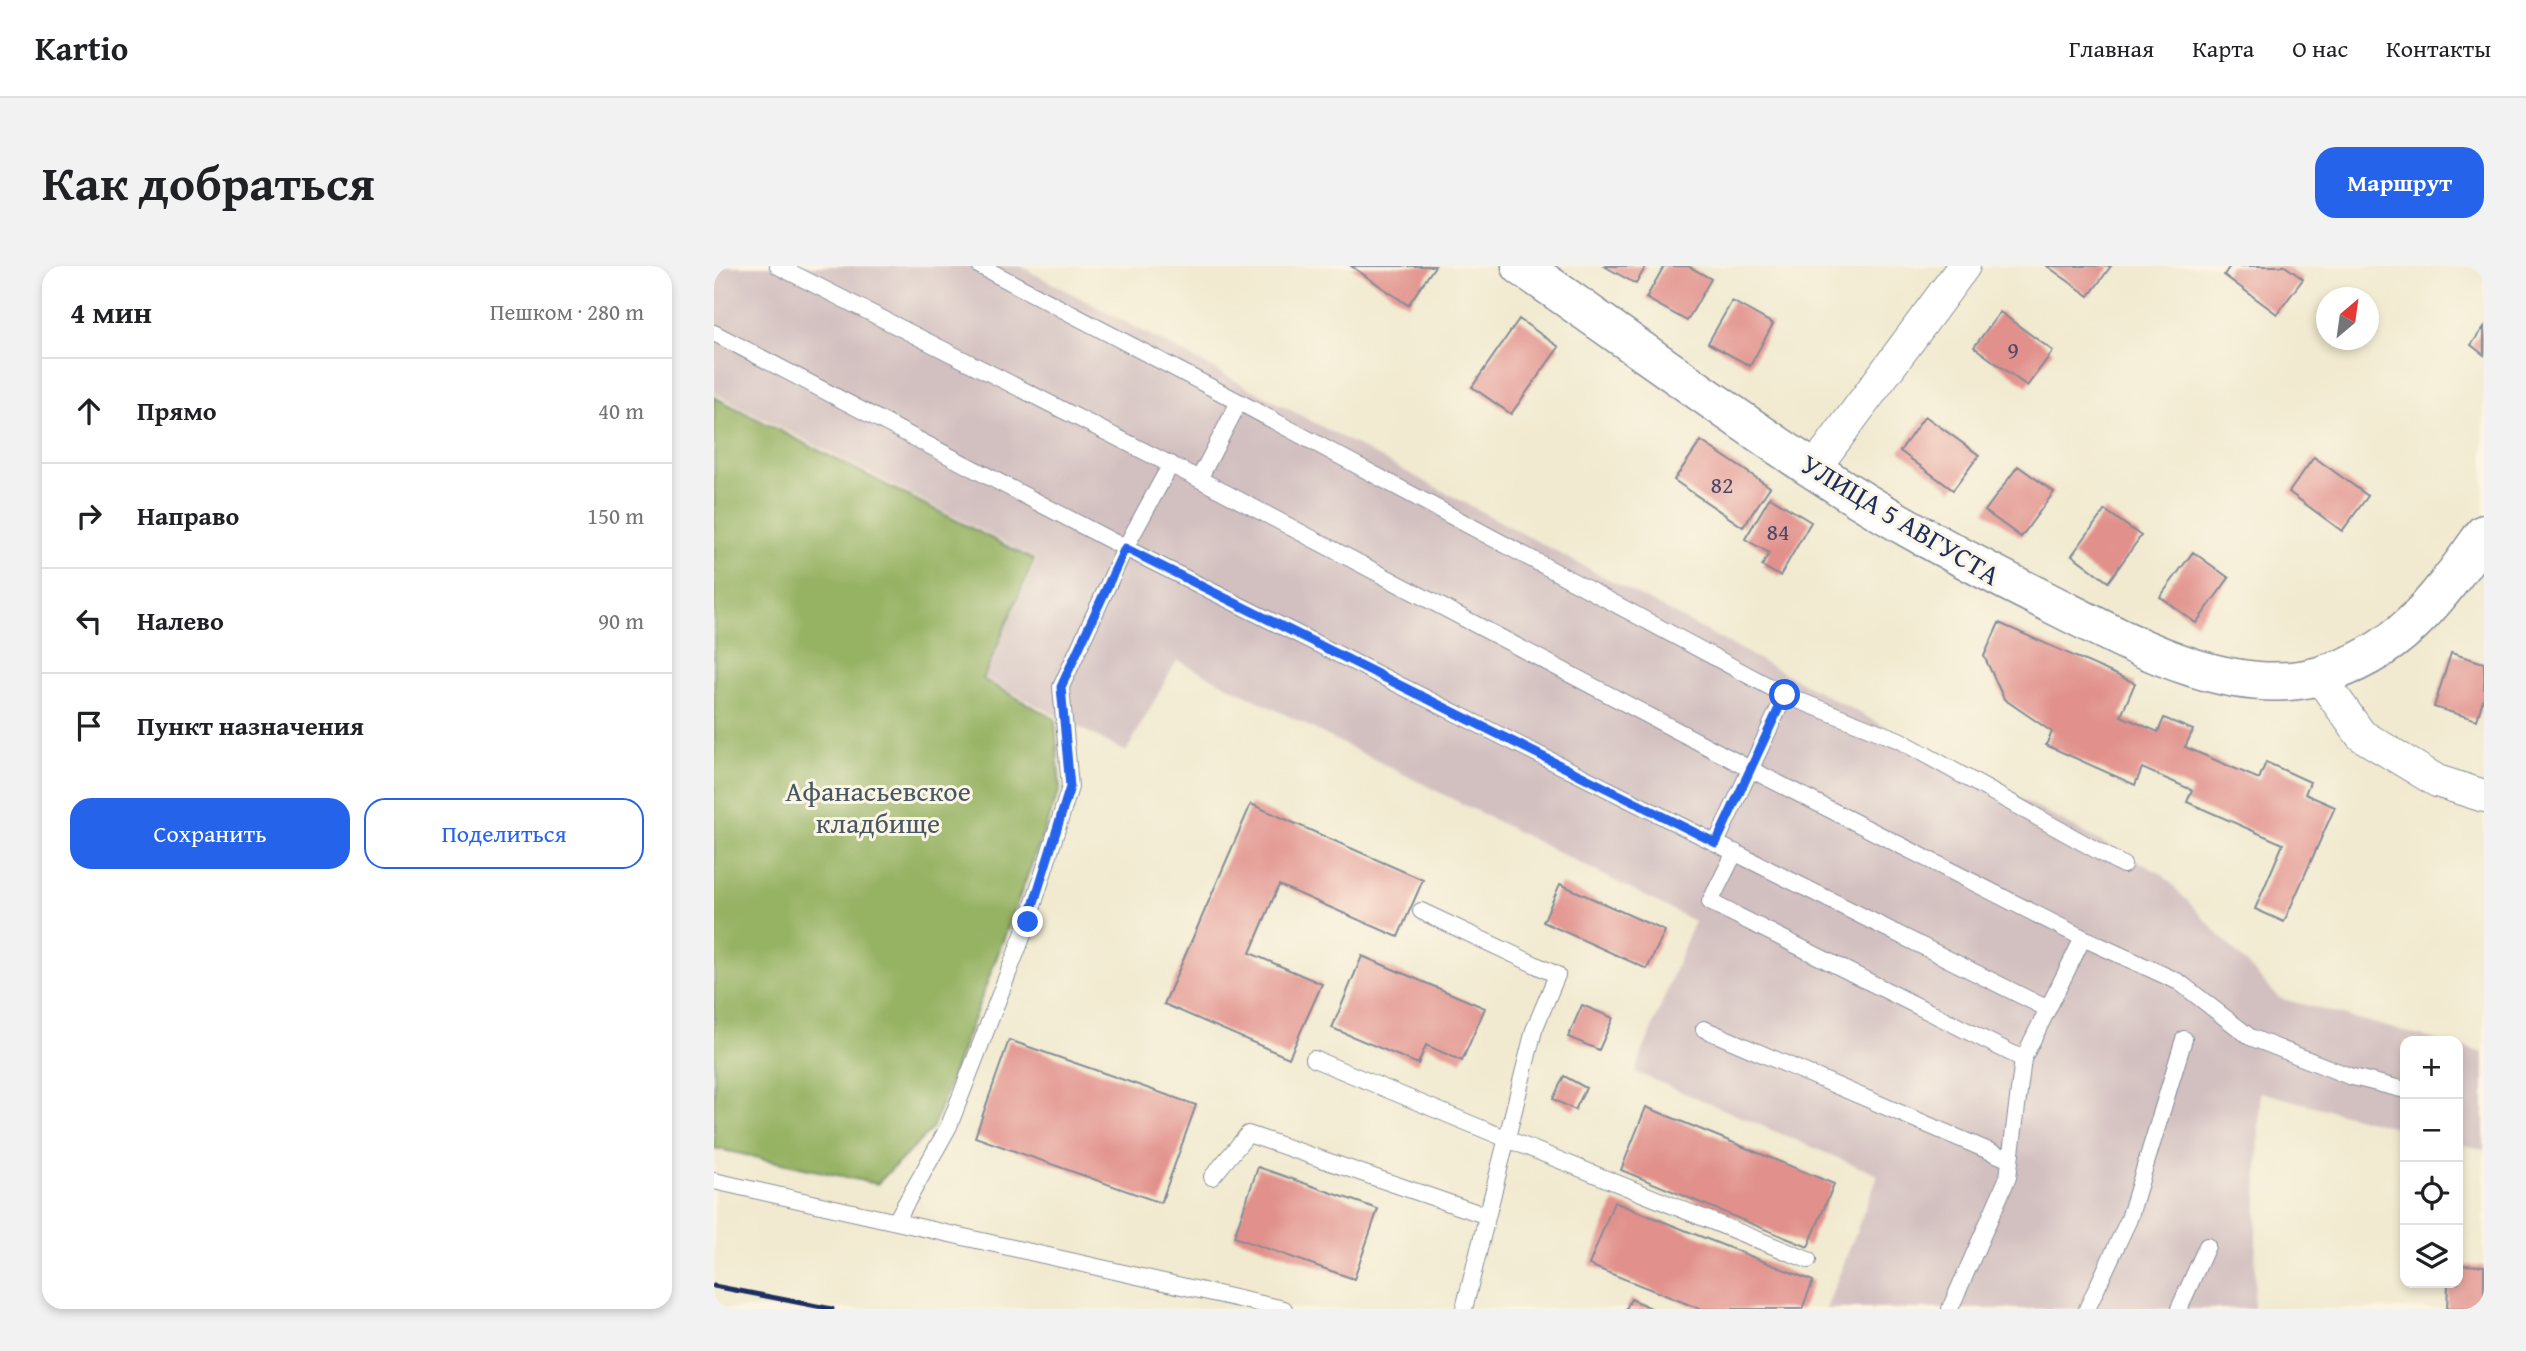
<!DOCTYPE html>
<html lang="ru">
<head>
<meta charset="utf-8">
<style>
  body { margin:0; font-family:"Gentium Book Plus",serif; background:#f2f2f2; color:#202124 }
  .controls { position:absolute; right:21px; bottom:21px; display:grid; overflow:hidden; border-radius:14px; box-shadow:0 4px 10px #0003 }
  .controls button { width:63px; height:63px; display:grid; place-items:center; padding:0; border:0; border-bottom:2px solid #e0e0e0; background:#fff; color:#202124; font:35px sans-serif }
  .compass { position:absolute; left:1602px; top:21px; width:63px; height:63px; border-radius:50%; background:#fff; box-shadow:0 4px 10px #0003; rotate:29deg }
  .stop { position:absolute; width:21px; height:21px; margin:-16px; border:5px solid #2563eb; border-radius:50%; background:#fff }
  .stop.end { background:#2563eb; border-color:#fff; box-shadow:0 2px 7px #0008 }
  .list { margin:0; padding:0; list-style:none }
  h2 { display:flex; justify-content:space-between; align-items:center; height:91px; margin:0; padding:0 28px; font-size:30px }
  h2 small { font-size:23px; font-weight:400; color:#757577 }
  .list li { display:grid; grid-template-columns:46px 1fr auto; gap:21px; align-items:center; box-sizing:border-box; height:105px; padding:0 28px; border-top:2px solid #e0e0e0 }
  .list b { display:block; font-size:26px; white-space:nowrap }
  .list em { font-size:23px; font-style:normal; color:#757577 }
  .actions { display:flex; gap:14px; padding:21px 28px }
  .actions a { flex:1; padding:16px 0; border:2px solid #2563eb; border-radius:21px; text-align:center; font-size:24px; color:#2563eb }
  .actions .main { background:#2563eb; color:#fff }
  .icon { flex:none; width:38px; height:38px; fill:none; stroke:currentColor; stroke-width:2; stroke-linecap:round; stroke-linejoin:round }
  .map { position:relative; flex:none; width:1770px; height:1043px; overflow:hidden; border-radius:21px }
  header { display:flex; align-items:center; gap:42px; box-sizing:border-box; height:98px; padding:0 35px; background:#fff; border-bottom:2px solid #e0e0e0 }
  header strong { font-size:33px }
  nav { display:flex; gap:38px; margin-inline-start:auto; font-size:24px }
  .intro { display:flex; align-items:center; justify-content:space-between; box-sizing:border-box; height:168px; padding:0 42px }
  h1 { margin:0; font-size:49px }
  .button { padding:18px 32px; border-radius:21px; background:#2563eb; color:#fff; font-size:24px; font-weight:700 }
  main { display:flex; gap:42px; padding:0 42px }
  aside { flex:1; background:#fff; border-radius:21px; box-shadow:0 4px 10px #0003 }
  .map>svg:first-child { display:block }
</style>
</head>
<body>
<header>
<strong>Kartio</strong>
<nav><a>Главная</a><a>Карта</a><a>О нас</a><a>Контакты</a></nav>
</header>
<div class="intro"><h1>Как добраться</h1><a class="button">Маршрут</a></div>
<main>
<aside>
<h2>4 мин<small>Пешком · 280 m</small></h2>
<ul class="list">
<li><svg class="icon" aria-label="ahead" viewBox="0 0 24 24"><path d="M12 20V5M6 11l6-6 6 6"/></svg><div><b>Прямо</b></div><em>40 m</em></li>
<li><svg class="icon" aria-label="right" viewBox="0 0 24 24"><path d="M7 20v-9h11M14 6l5 5-5 5"/></svg><div><b>Направо</b></div><em>150 m</em></li>
<li><svg class="icon" aria-label="left" viewBox="0 0 24 24"><path d="M17 20v-9H6M10 6l-5 5 5 5"/></svg><div><b>Налево</b></div><em>90 m</em></li>
<li><svg class="icon" aria-label="arrive" viewBox="0 0 24 24"><path d="M6 21V4h12l-3 4 3 4H6"/></svg><div><b>Пункт назначения</b></div></li>
</ul>
<div class="actions"><a class="main">Сохранить</a><a>Поделиться</a></div>
</aside>
<div class="map">
<svg width="1770" height="1043" viewBox="0 0 1770 1043">
  <rect width="100%" height="100%" fill="#fcf5e5"/>
  <filter id="ink" filterUnits="userSpaceOnUse"><feTurbulence type="fractalNoise" baseFrequency=".0143" numOctaves="2"/><feDisplacementMap in="SourceGraphic" scale="14" xChannelSelector="R" yChannelSelector="G"/><feConvolveMatrix kernelMatrix="1 2 1 2 8 2 1 2 1" color-interpolation-filters="sRGB"/></filter>
  <filter id="wash" filterUnits="userSpaceOnUse"><feTurbulence type="fractalNoise" baseFrequency=".00686" numOctaves="4" result="noise"/><feDisplacementMap in="SourceGraphic" scale="28" xChannelSelector="R" yChannelSelector="G"/><feGaussianBlur stdDeviation="1.57" result="paint"/><feColorMatrix in="noise" values="0 0 0 0 0 0 0 0 0 0 0 0 0 0 0 0 0 1.4 0 .05"/><feComposite in="paint" operator="in"/></filter>
  <g filter="url(#wash)">
    <rect width="100%" height="100%" fill="#f1ead0"/>
    <path fill="#d2bfc0" d="M0,0H306L1448,608L1565,732L1726,775H1691V864L1546,826L1540,1043H1112L1164,909L921,806L980,655L463,394L412,486L271,412L323,293L0,127Z
      M1744,780L1770,787V884L1744,877Z"/>
    <path fill="#96b264" stroke="#587061" stroke-width="2" d="M0,131L320,294L269,413L341,453L346,523L218,863L163,918L0,882Z"/>
    <g id="blocks">
      <path fill="#e1908b" d="M637,0H721L694,39Z
        M890,0H932L922,18Z
        M950,0H974L997,13L973,55L932,32Z
        M1333,0H1397L1375,30Z
        M1516,0H1571L1589,13L1563,48L1510,9Z
        M1018,35L1059,58L1036,100L994,77Z
        M1286,46L1339,85L1313,120L1260,81Z
        M805,53L845,81L797,148L758,121Z
        M1770,61V89L1757,79Z
        M1211,150L1265,189L1239,224L1186,185Z
        M987,175L1056,221L1029,261L960,214Z
        M1600,191L1654,230L1628,265L1575,226Z
        M1304,200L1340,226L1307,271L1271,245Z
        M1056,231L1097,256L1066,310L1048,300L1055,287L1031,273Z
        M1391,244L1427,270L1394,316L1358,289Z
        M1479,286L1515,312L1482,357L1446,331Z
        M1285,357L1421,417L1407,450L1444,466L1450,452L1479,464L1471,481L1545,513L1552,496L1596,516L1591,528L1621,541L1570,656L1541,643L1569,578L1473,536L1478,524L1428,502L1421,519L1332,479L1338,466L1290,433L1270,390Z
        M1737,387L1770,397V430L1763,454L1720,441Z
        M537,538L709,614L684,671L565,619L536,687L608,718L575,792L450,738Z
        M846,618L951,665L933,703L829,656Z
        M648,690L771,742L748,795L712,779L704,798L618,762Z
        M868,739L899,752L885,784L854,771Z
        M295,774L482,839L447,937L261,871Z
        M850,810L872,822L861,844L839,833Z
        M932,841L1120,918L1094,981L907,904Z
        M544,901L664,943L640,1013L520,971Z
        M900,936L1099,1015L1088,1043H986L875,999Z
        M1744,999L1770,1000V1043H1733L1734,1017H1744Z
        M917,1033L939,1043H912Z"/>
    </g>
  </g>
  <g filter="url(#ink)">
    <use href="#blocks" fill-opacity="0" stroke="#868c97" stroke-width="2"/>
    <g fill="none" stroke-linecap="round" stroke-linejoin="round">
      <defs>
        <path id="lane" d="M64,0L485,213L1038,504L1369,672L1309,793L1294,911L1236,1043
          M266,0L525,136L485,213
          M0,67L411,282L1334,743
          M525,136L1071,429L1002,577
          M1071,429L1185,474L1409,599
          M1021,586L996,636L1309,793
          M707,645L843,709L820,764L750,1043
          M1369,672L1465,716L1536,771L1635,810L1691,824
          M990,763L1296,894
          M600,793L793,873L1094,994
          M498,911L534,868L773,950
          M0,915L570,1043
          M182,955L235,860L314,656L356,521L347,421L411,282L457,198
          M1373,1043L1415,953L1470,773
          M1465,1043L1493,980"/>
        <path id="street" d="M1099,204L1250,0
          M1605,410L1647,469L1723,515L1770,530"/>
        <path id="secondary" d="M807,0C904,67 999,137 1097,202C1173,253 1254,296 1336,337C1414,376 1515,434 1605,410C1687,388 1724,332 1770,268"/>
      </defs>
      <use href="#lane" stroke="#868c97" stroke-width="18"/>
      <use href="#street" stroke="#868c97" stroke-width="34"/>
      <use href="#secondary" stroke="#868c97" stroke-width="41"/>
      <use href="#lane" stroke="#fff" stroke-width="16"/>
      <use href="#street" stroke="#fff" stroke-width="32"/>
      <use href="#secondary" stroke="#fff" stroke-width="38"/>
      <path stroke="#1b2f5e" stroke-width="5" d="M0,1020L118,1043"/>
    </g>
  </g>
  <g fill="none" stroke-linecap="round" stroke-linejoin="round" filter="url(#ink)">
    <path stroke="#2563eb" stroke-width="9" d="M314,656L356,521L347,421L411,282L1002,577L1071,429"/>
  </g>
  <g text-anchor="middle" dominant-baseline="central" stroke-width="6" stroke-linejoin="round" paint-order="stroke">
    <g font-size="24" fill="#4c4769">
      <text x="1299" y="83">9</text>
      <text x="1008" y="218">82</text>
      <text x="1064" y="265">84</text>
    </g>
    <g font-size="28" fill="#1b2f5e" stroke="#fcf5e5">
      <text transform="translate(1187 253) rotate(31)">УЛИЦА 5 АВГУСТА</text>
    </g>
    <g font-size="28" fill="#445763" stroke="#fcf5e5">
      <text x="164" y="524">Афанасьевское<tspan x="164" dy="32">кладбище</tspan></text>
    </g>
  </g>
</svg>
<div class="controls">
<button>+</button>
<button>−</button>
<button><svg class="icon" aria-label="locate" viewBox="0 0 24 24"><circle cx="12" cy="12" r="6"/><path d="M12 2v4M12 18v4M2 12h4M18 12h4"/></svg></button>
<button><svg class="icon" aria-label="layers" viewBox="0 0 24 24"><path d="M12 4l9 5-9 5-9-5zM3 14l9 5 9-5"/></svg></button>
</div>
<svg class="compass" viewBox="-18 -18 36 36"><path d="M0-13l5 13h-10z" fill="#e53935"/><path d="M0 13l5-13h-10z" fill="#757577"/></svg>
<div class="stop" style="left:1071px;top:429px"></div>
<div class="stop end" style="left:314px;top:656px"></div>
</div>
</main>
</body>
</html>
